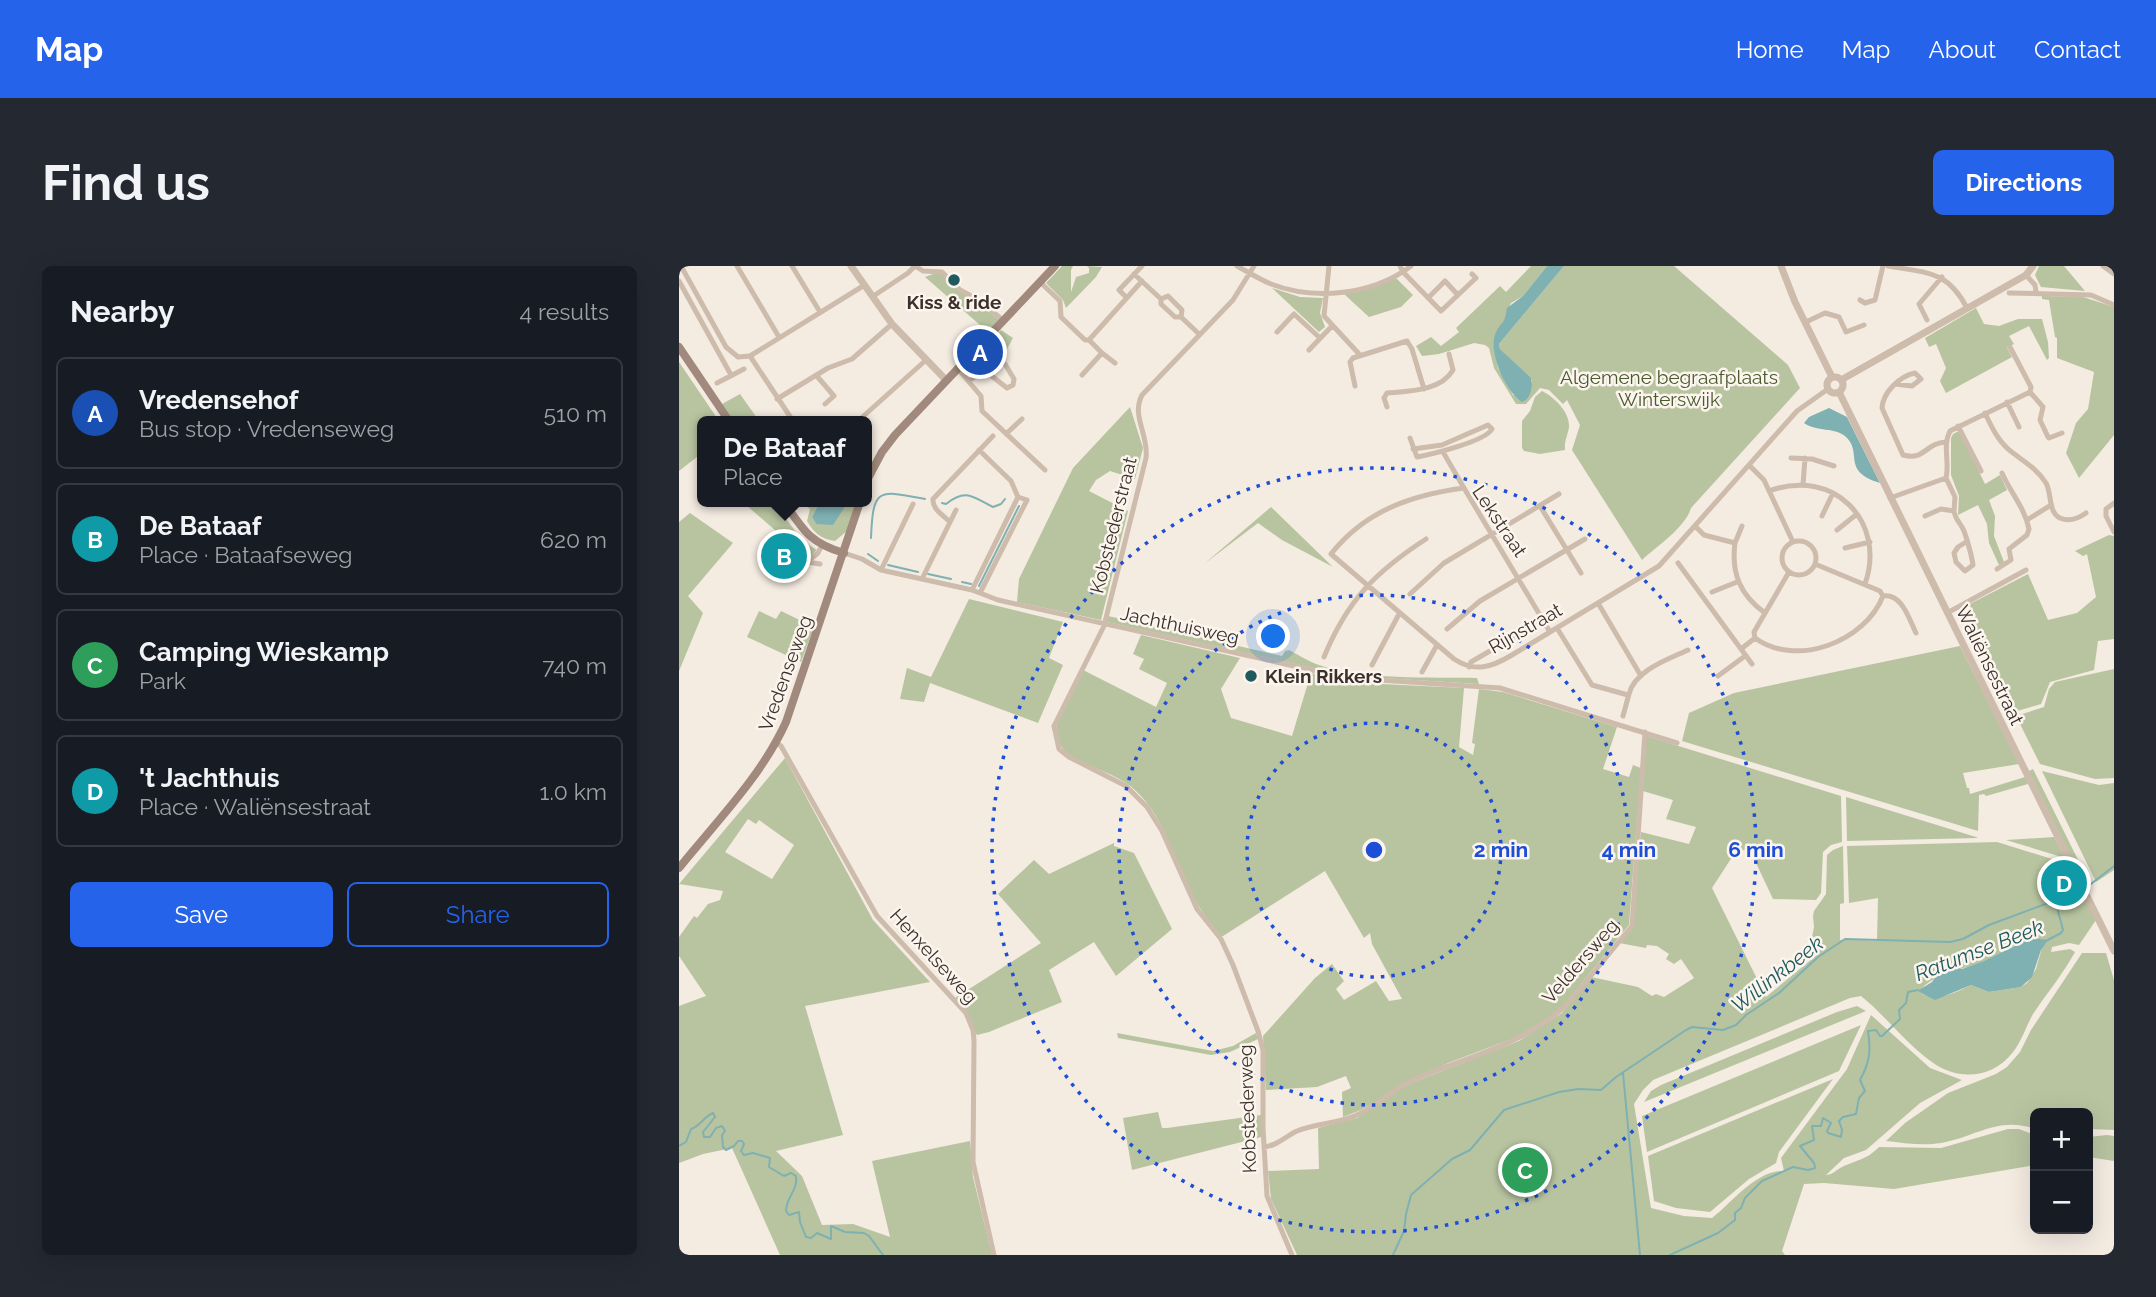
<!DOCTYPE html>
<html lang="en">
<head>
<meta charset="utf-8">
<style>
  body { margin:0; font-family:Raleway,sans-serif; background:#242831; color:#f1f3f6 }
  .controls { position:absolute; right:21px; bottom:21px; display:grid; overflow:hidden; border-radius:10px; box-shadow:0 7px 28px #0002 }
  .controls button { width:63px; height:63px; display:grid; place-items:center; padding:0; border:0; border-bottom:2px solid #363941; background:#171b24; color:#f1f3f6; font:35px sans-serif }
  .you { position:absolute; left:595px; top:371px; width:24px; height:24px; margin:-18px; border:5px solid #fff; border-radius:50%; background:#1a73e8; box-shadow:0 0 0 10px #1a73e833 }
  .badge { display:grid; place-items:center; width:46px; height:46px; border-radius:50%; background:#2563eb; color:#fff; font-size:23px; font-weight:700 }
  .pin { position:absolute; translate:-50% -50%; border:4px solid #fff; box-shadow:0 2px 7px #0006 }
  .popup { position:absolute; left:18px; top:150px; width:175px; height:91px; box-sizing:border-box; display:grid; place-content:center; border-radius:10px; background:#171b24; filter:drop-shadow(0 2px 5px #0005); font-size:23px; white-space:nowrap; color:#9ea1a6 }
  .popup b { font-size:26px; color:#f1f3f6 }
  .popup::after { content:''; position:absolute; left:50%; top:100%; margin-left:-14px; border:14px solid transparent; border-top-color:#171b24 }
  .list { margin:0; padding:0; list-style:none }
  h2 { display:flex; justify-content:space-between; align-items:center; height:91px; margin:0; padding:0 28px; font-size:30px }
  h2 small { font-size:23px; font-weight:400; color:#9ea1a6 }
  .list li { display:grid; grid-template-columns:46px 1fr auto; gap:21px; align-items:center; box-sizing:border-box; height:112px; margin:0 14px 14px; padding:0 14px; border:2px solid #363941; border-radius:10px }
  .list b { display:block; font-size:26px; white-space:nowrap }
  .list p { margin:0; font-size:23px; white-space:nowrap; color:#9ea1a6 }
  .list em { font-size:23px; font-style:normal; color:#9ea1a6 }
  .actions { display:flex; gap:14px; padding:21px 28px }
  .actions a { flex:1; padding:16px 0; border:2px solid #2563eb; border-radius:10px; text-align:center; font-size:24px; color:#2563eb }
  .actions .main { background:#2563eb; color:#fff }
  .map { position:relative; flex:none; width:1435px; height:989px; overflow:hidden; border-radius:10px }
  header { display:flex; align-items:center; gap:42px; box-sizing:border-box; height:98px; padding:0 35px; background:#2563eb; color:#fff }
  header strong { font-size:33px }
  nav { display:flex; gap:38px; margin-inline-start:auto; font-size:24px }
  .intro { display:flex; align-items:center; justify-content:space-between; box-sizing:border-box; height:168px; padding:0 42px }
  h1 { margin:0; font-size:49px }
  .button { padding:18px 32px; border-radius:10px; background:#2563eb; color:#fff; font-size:24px; font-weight:700 }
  main { display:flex; gap:42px; padding:0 42px }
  aside { flex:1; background:#171b24; border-radius:10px; box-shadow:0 7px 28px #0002 }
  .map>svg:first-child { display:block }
</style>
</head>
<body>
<header>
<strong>Map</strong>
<nav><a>Home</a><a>Map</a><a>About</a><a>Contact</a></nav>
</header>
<div class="intro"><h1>Find us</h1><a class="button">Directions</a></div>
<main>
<aside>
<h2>Nearby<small>4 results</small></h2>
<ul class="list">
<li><span class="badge" style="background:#1a4fb4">A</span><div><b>Vredensehof</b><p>Bus stop · Vredenseweg</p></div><em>510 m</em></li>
<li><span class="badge" style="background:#0f9aa8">B</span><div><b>De Bataaf</b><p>Place · Bataafseweg</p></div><em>620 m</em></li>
<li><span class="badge" style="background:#2e9e5b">C</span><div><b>Camping Wieskamp</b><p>Park</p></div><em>740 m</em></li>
<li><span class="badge" style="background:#0f9aa8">D</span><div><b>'t Jachthuis</b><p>Place · Waliënsestraat</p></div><em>1.0 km</em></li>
</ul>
<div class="actions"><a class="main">Save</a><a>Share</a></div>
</aside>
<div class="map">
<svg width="1435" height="989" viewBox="0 0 1435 989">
  <rect width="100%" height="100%" fill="#f4ebe1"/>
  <path fill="#b8c4a0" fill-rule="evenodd" d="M383,0H394L392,4V26L397,11L410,7V2L408,0L423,1L417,11L387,42L384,34L367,17Z
    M852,0H868L844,30L832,37L827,48V53L816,69L815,85L819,102L834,129L849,131L853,114L821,83L820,78L885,0H995L1109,99L1121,122L1012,242C1006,262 978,280 963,294L893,184L901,159L888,134L884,138L870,124L861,122L847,138H837L815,102L810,82L806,79L795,77L760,88L743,90L737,80L752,71L762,80L780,66L777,62L821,20L827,26Z
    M1360,0H1385L1406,25L1362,21L1356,9Z
    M257,7L264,8L320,54L309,66L246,11Z
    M717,12L734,29L722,41L690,51L665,28Z
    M593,22L621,31L644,32L641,47L646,61L640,66Z
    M1363,30L1404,31L1435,41V169L1400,212L1387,187L1397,157L1409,143L1415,106L1378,92V72L1376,71L1370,34L1363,33Z
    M1297,42L1305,58L1320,60L1339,53H1363L1369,76L1370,92L1368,94L1350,60L1330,70L1335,78L1328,81L1333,91L1267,127L1261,115L1267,102L1257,78L1250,81L1246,72Z
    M322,64L334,72L323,92L311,97L293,95Z
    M0,96L40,155H23V187L0,205Z
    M863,125C875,131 891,146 890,161C889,169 885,175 886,184L861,188L845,185L843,182V155L851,145L856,131Z
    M61,128L78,152L70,155H54L43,138Z
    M451,141L464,182L456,213L431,205L417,214L410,225L449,245L422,354L338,336L340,313L394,202Z
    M1280,165L1306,218L1321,209L1328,224L1310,234L1316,250L1315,270L1325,296L1320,299L1310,277L1308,258L1299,239L1279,249L1280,230L1272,209V172L1274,168Z
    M57,236H96C108,253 119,274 138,284L128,293L114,292V284L108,280L98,283L89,275L97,265L67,239L63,241Z
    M122,236H144L138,241L133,251L137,258L163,243L169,236H178L168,265L156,275C142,273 135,267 128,255L131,243Z
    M592,241L654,301L603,274L579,257L525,298Z
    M11,247L54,277L9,330L24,347L0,405V256Z
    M1430,269L1435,270V373L1419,375L1415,404L1371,416L1362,438L1335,446L1283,342L1349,308L1369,354L1398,347L1417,331L1408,288L1404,290L1396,285Z
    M290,333L384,356L370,392L384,399L359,457L251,417L245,436L221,433L228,402L252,411Z
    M80,345L97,353L102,345L135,361L122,396L68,371Z
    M429,350L603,390L606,385L610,384C620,389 630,396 640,399C681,414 754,411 798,412L800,418L670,410L428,356Z
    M462,369L561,392L542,423L552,452L613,470L632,407L681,417L785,422L780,481L794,489L796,478L793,477L800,423L824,426L938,461L924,503L950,511L954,499L962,502L950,659L885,739L877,747L838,771L769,797L682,844L664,851L663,826L672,822L667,810L638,821L587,824L584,770L636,712L653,698L665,715L657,723L665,734L697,715L710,735L723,733L693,678L691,667L685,672L646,605L544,670H541C529,654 517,638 508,620C493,588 485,552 458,526C439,506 398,499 384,483C378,476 377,465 378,457L404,404L477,441L488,417L460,403L465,393L454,388Z
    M1281,380L1340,498L1284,507L1288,522H1290L1291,528L1346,511L1349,518L1307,530L1305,528L1300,529L1299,565L1003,475L1010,447L1055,427Z
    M1435,403V512L1416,513L1361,498L1337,450L1365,441L1370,423L1376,416Z
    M967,470L1162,530L1163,576L1152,579L1144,586L1142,627L1137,634L1094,633L1070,582L1055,588L1033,622L1087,731L1139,688L1132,677L1135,661L1134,650L1135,645L1147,628L1148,589L1154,584L1164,580L1165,637L1161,638V674L1173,673L1198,675L1199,632L1170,637L1168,580L1318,576L1389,598L1417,654L1400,679L1390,677L1373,681L1372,686L1391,683L1396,686C1384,708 1368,727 1354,748C1347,760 1343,775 1334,786C1314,813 1278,815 1253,796C1226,777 1207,750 1182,730L1171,732L974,814L964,824L955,838L972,942L1005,950L1033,952C1053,937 1077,904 1105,905L1102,892L1168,803L1192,749L1251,802L1283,814L1241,837L1187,884L1165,892L1147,909C1156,908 1156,904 1163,901C1179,893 1186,895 1200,881L1262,882L1329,863H1340L1356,869V899L1215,923L1145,917L1125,918L1103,985L1106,989H618L592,933L589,905L640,903L639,862L678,852L727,819L840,775L883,747L912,711L959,721L973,730L977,728L985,731L1015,712L1002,693L995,698L987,693L990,688L978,680L968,679L967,682L940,677L951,665L962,566L1010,578L1017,561L987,553L994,534L964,525ZM1352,672L1364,678L1357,703L1348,717L1342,721L1310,726L1292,719C1275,727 1257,737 1240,726C1254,706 1286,704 1308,694C1323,687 1337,678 1352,672Z
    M106,492L194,654L251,716L126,740L164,869L97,885L123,910L143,959L174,958L211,971L193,895L291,875L294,911L313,989H101L53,882L24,888L0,897V740L27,730L0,690V671L15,650L18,652L29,638L41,634L44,625L0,618ZM69,553L77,558L80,554L115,579L93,613L46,586Z
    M1354,503L1407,610L1411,621L1407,624L1350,505Z
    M1363,505L1420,519L1435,517V604L1417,616Z
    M1167,531L1297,571L1299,572L1168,575Z
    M1375,571L1386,592L1327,574Z
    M435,577V580L455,587L493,663L437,710L415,676L370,704L383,736L310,766L298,769L276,732L362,677L319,628L355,594L370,608Z
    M1403,687H1427L1435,714V864L1409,863V847H1356V863C1319,850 1297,871 1262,877C1244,880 1225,877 1207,875L1226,857L1269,827L1317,808L1328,801L1341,786L1352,764Z
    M1178,740L1187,745L965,836L972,825L982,819L1158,746Z
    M1182,759L1160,805L968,886L963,850Z
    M438,767L534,785L554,780L577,767L579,773L551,786L532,789L439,772Z
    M1154,813L1100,886L1097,897L1070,913L1031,946L997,942L975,935L969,890Z
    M479,846L483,862H488L582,849V871L453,904L444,852Z
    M1428,869L1435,870V895L1409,891V871Z"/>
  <path fill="#7fb0b2" d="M868,0H885L820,78L821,83L852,112C854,121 852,133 843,136C826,125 808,85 817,66C824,53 825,60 828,42L844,30Z
    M1150,142L1168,151L1201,217C1162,205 1184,187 1167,171C1157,161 1137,166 1125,157L1130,151Z
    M144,236H169L154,259L137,258L133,251L138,241Z
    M1352,672L1369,674L1362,684L1353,711L1342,721L1310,726L1292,719L1256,734L1240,726V724L1253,716L1264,701L1283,703L1305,695Z"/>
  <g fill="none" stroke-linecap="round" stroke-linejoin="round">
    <path stroke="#7fb0b2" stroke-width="2" d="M263,237L267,238C287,222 294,231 314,241L322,238L326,233
      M192,272C194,221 199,224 246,233
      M189,288L199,295
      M209,299L239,306
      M249,308L272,313
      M283,316L292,318
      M300,320L340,240
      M1408,621L1435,600
      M1367,675L1382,667L1384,664L1379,645L1380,633L1403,623
      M944,807L961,989
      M0,880L7,876L12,863C22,860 24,851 34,847L36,851L24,866L25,871H31L37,862L43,860L46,865L43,869L44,881L47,884L55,880L59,875H63L65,878L62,885L65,889L74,887L91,892L90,901L105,910L112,907L117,910C119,925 107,931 107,945L110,949L120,946L121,956L127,971L132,972L138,967L152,973V960L166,966L185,967L190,970L204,989
      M714,989L725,965L727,948L732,929L773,893L791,884L825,844L880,826L899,823L922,824L937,811L1007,764L1013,761L1044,764L1057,759L1067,749L1100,727L1139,691L1166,673L1271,676L1284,673L1310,659L1380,633
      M991,989L1039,967L1056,954V947L1062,942L1066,932L1083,915L1114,901L1129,904L1136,902L1135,897L1121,880L1135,874L1133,860H1142L1144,852L1152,857L1148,865L1149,867L1162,871L1163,864L1160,855L1164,851L1177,848L1180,832L1186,825L1181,814C1191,796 1192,785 1189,765L1197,764L1201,770H1203L1221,753L1220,744L1227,737L1229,726L1239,724"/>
    <path stroke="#cdbbac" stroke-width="5" d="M2,0L47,81L59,91L71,90L114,155
      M58,0L100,71
      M113,0L141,46
      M236,0L244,5L263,6L281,24L298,33L325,55
      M558,0C569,6 580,13 592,18C636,35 694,29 732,0
      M575,0L554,34L463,129C452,150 470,169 467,192L425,360L375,460L380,483L390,491L447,520L468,541L483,565L518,643L542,673L554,699L579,765L584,784V862L588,930L613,989
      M650,0L645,50L681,89
      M721,0L724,6L762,45L797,12L793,8
      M1209,0C1248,7 1268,4 1288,42
      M1424,0L1435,8
      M455,8L482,33L489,30L503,44L502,51
      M1347,9L1356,19L1357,26
      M0,15L52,109
      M361,16L381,35L382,51L406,74H410L463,15
      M1330,27L1412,29L1435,39
      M193,31L229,7L236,0
      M447,31L440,24L463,0
      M749,32L766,15L779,29
      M482,33V38L496,51H502L520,68
      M1181,34L1186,37L1196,34L1204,0
      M1248,54L1240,38L1263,11
      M1127,56L1146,47L1160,51L1167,66L1185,59
      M598,66L615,48L641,72
      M630,84L653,60
      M423,87L436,97
      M71,90L184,20
      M279,103L302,130L303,145L366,204
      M137,109L155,130L146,138
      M403,109L423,87L410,74
      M291,114L319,96L326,98L335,113L334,119L328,122L305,104
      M38,117L65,103
      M1216,118L1233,120L1242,113L1236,107C1221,110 1204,126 1203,142L1224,189C1246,195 1246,177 1267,176
      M676,120L671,96L674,92L728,75L733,83L745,123
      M1351,126L1364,141L1361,154L1369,171L1370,172L1383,167
      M98,133L149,102L173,93L213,58
      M1328,136L1340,161
      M708,141L705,132L708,127C730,125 762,125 774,104L770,88
      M1306,147C1313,162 1320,177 1334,187C1346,196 1359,204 1367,217C1373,228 1369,246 1381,252C1390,256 1400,252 1407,247
      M179,155L247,94
      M1279,160L1302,205
      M328,167L343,153
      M731,172L738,191C754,188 807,175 813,163L809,159L763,179L734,183
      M300,184L332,215L339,231
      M764,186L785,222
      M1112,192L1133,193L1155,200
      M1071,200L1085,214L1114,276
      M1124,219L1126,192
      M1090,225C1154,201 1208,255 1186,318
      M1211,232L1267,212C1271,196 1263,180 1271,165L1351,126L1352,121L1331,81
      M1435,237L1427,243V250L1435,266
      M861,240L902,307
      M1275,245C1276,254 1282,257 1285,265C1288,273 1293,291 1294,299L1286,305L1277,296L1275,287L1279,281L1287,276
      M1143,250L1154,227
      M1246,250L1262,243L1275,245L1276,231L1267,212
      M1348,254L1372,239
      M271,256C264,249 253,243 254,233L314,170
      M1017,261L1025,269L1056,277C1052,307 1061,329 1086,347
      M1158,264L1178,248
      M1103 292a17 17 0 1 1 34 0a17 17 0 1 1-34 0Z
      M1056,277L1063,260
      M1166,282L1191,276
      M165,287L183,293L202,304L293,324L319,334L669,412L821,422L998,477
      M128,296L141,298
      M999,297L1073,398
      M1318,303L1332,294L1330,283L1348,269L1350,263C1346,242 1331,226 1323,207
      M202,304L234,238
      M98,313C109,299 109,294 128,296L139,287L143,279
      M243,313L277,244
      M293,324L339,231
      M1033,326L1058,316
      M301,327L348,234L339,231
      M731,328L765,297L880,228
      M1204,330C1223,327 1230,353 1237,367
      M919,337L962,410
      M1268,347L1347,304
      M878,362L913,419L949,429
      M768,363L801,335L906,273
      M871,366L785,222C732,229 686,245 652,288L775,393C796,407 813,401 833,389L980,300L1118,145L1149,123
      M1076,372L1075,366L1110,306
      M1062,383L1076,372C1117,402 1186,376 1204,330L1201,325L1136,298
      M645,391C668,335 696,306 747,273
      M693,399L720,348
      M790,401L792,396L864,354
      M743,406L758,379
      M1039,410L1066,390
      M944,450C946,443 948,435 950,428C956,404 990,393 1009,384
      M98,477L102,480L198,650L287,747L294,764L295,774L294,896L315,989
      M585,881C598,880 607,870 618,865C638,857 660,858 680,848C699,839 715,823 734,814C788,790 849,779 891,735L953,660L966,466"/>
    <path stroke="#cdbbac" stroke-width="7" d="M172,0L213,58L267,114
      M1102,0L1116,36L1153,111
      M1148 119a8 8 0 1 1 16 0a8 8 0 1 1-16 0Z
      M1162,114L1347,9L1354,0
      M1160,126L1435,685"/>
    <path stroke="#a18a7d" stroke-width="8" d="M0,81L50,155
      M187,216L203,186L216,169L376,0
      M105,236C124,264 131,277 165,287
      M0,602C37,556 82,511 107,456L181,236"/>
  </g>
  <g fill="none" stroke="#1d4ed8" stroke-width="3.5" stroke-dasharray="3.5 7">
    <circle cx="695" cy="584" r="127"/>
    <circle cx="695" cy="584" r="255"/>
    <circle cx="695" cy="584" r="382"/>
  </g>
  <g fill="#1f5a5e" stroke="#fbf5ee" stroke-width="2.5">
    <circle cx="275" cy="14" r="7"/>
    <circle cx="572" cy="410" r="7"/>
  </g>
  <g text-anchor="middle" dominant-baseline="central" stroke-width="5" stroke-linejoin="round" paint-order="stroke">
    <g font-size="19" font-weight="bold" fill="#3b302b" stroke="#fbf5ee">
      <text x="275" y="36">Kiss &amp; ride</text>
      <text x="586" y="410" text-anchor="start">Klein Rikkers</text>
    </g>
    <g font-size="19" fill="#4a5a2e" stroke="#fbf5ee">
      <text x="990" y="111">Algemene begraafplaats<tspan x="990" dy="22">Winterswijk</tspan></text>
    </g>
    <g font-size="19" fill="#3b302b" stroke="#fbf5ee">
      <text transform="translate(821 255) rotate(56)">Lekstraat</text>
      <text transform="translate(434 259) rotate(-76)">Kobstederstraat</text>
      <text transform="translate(501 359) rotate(12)">Jachthuisweg</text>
      <text transform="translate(846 362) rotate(-30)">Rijnstraat</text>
      <text transform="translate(1311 399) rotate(64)">Waliënsestraat</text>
      <text transform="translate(106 407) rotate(-70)">Vredenseweg</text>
      <text transform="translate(255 690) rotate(48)">Henxelseweg</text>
      <text transform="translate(901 695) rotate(-49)">Veldersweg</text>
      <text transform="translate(568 843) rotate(-92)">Kobstederweg</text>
    </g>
    <g font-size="21" font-style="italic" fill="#1f5a5e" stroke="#fbf5ee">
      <text transform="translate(1300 684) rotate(-21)">Ratumse Beek</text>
      <text transform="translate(1098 708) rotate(-38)">Willinkbeek</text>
    </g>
  </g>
  <circle cx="695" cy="584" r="10" fill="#1d4ed8" stroke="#fbf5ee" stroke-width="3.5"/>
  <g font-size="21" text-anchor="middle" font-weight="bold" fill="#1d4ed8" stroke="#fbf5ee" stroke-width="5" stroke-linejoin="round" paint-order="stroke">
    <text x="822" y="591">2 min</text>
    <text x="950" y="591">4 min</text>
    <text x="1077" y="591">6 min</text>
  </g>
</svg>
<div class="controls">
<button>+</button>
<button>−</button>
</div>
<div class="you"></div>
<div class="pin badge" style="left:301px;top:86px;background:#1a4fb4">A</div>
<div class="pin badge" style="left:105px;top:290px;background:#0f9aa8">B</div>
<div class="popup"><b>De Bataaf</b>Place</div>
<div class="pin badge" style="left:846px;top:904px;background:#2e9e5b">C</div>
<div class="pin badge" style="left:1385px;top:617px;background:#0f9aa8">D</div>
</div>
</main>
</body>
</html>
